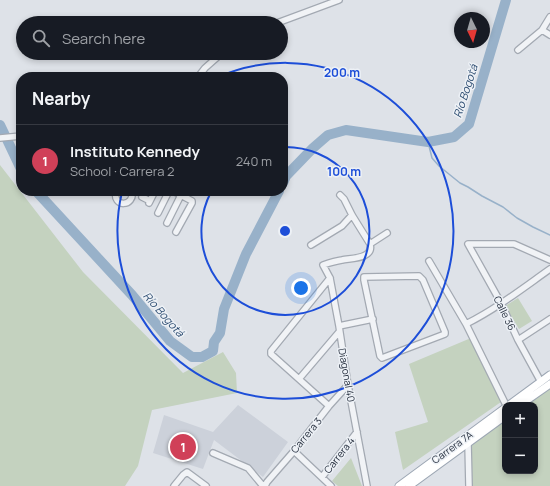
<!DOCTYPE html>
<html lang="en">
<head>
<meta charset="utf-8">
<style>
  body { margin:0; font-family:Manrope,sans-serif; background:#242831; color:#f1f3f6 }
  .controls { position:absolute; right:12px; bottom:12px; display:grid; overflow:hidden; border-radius:8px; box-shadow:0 2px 6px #0003 }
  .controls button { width:36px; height:36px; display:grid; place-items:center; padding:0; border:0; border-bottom:1px solid #363941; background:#171b24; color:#f1f3f6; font:20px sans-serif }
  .compass { position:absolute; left:454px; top:12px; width:36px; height:36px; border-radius:50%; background:#171b24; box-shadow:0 2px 6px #0003; rotate:175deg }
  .you { position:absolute; left:301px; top:288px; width:14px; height:14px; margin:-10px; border:3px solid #fff; border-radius:50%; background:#1a73e8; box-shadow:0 0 0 6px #1a73e833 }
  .badge { display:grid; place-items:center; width:26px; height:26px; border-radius:50%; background:#d04058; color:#fff; font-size:13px; font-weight:700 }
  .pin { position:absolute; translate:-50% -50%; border:2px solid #fff; box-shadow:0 1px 4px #0006 }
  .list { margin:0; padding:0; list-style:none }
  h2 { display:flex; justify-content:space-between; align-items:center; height:52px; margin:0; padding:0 16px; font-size:17px }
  h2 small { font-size:13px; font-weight:400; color:#9ea1a6 }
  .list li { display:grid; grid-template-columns:26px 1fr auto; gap:12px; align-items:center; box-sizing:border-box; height:72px; padding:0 16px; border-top:1px solid #363941 }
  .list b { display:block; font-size:15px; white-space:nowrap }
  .list p { margin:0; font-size:13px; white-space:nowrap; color:#9ea1a6 }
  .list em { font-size:13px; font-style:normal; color:#9ea1a6 }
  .icon { flex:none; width:22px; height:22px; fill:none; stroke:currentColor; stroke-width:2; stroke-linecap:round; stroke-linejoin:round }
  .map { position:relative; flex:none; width:550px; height:486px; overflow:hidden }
  .search { position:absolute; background:#171b24; box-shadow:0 2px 6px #0003; left:16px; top:16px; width:272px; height:44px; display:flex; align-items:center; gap:10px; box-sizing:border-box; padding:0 14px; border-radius:22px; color:#9ea1a6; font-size:15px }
  .panel { position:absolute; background:#171b24; box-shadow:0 2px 6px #0003; left:16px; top:72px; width:272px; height:124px; border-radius:16px }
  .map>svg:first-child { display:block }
</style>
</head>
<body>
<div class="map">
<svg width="550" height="486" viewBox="0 0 550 486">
  <rect width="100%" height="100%" fill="#dee2e8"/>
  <path fill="#ccd1da" d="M238,405L288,442L263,477L214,440L203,469L153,453L164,415L213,432Z"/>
  <path fill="#c4d2bf" d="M0,165L83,272L183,373L223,352L236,373L237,393L152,410L138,466L125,486H0Z
    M518,298L532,321L519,329L505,306Z
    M471,338L501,402L403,470L395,432L428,422L409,364Z
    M550,388V486H471L469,444L505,419V471H535V405H526Z
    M351,458L362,486H338L332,481Z"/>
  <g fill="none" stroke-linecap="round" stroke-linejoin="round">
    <path stroke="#98b1c9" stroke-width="1.5" d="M428,142L432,158L439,166L460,183L468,187L482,196L503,207L517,218L533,227L550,235"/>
    <path stroke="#98b1c9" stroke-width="10" d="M0,125L21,169
      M283,183L286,176L313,148L328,135L346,130L428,142L454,137L469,124L506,0
      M36,191L132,295L170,341L192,357H202L213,351L214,342L220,333L224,309L246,254L279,191"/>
    <defs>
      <path id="minor" d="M277,23L339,0
        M542,30L550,35
        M518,50L542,30L550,17
        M198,77L205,68L222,53
        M0,138L21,136
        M116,191C112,208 135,207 132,191
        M145,191L153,195
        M173,191L192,201V203L176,232
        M340,195L344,199L352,215L370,244C374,259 351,258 342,260C335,261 329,263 323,265L330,278L339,326L348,385L367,486
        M142,197L150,201
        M149,203L155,191
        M158,213L169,191
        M167,223L181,195
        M370,244L387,233
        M311,245L342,226L352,215
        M429,261L466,324L506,405
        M419,276L423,280L445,332V334L382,358L380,356L364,280V277Z
        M466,324C496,309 523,288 550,269
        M339,326L373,319
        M518,340L550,319
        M299,379L339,332
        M541,382L518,340L501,303L468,244H514L550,260
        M329,406L271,354V351L330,278
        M468,443L469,486
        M294,451L331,486
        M213,453L248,468L263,486
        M322,477L357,432
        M174,486L183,475L187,472L206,486
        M265,486L267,482L294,451L329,406L348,385"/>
      <path id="major" d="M509,405L550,375
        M520,405L550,384
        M399,486L505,408
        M409,486L505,416"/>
    </defs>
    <use href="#minor" stroke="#a3a9b2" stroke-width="8"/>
    <use href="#major" stroke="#9da7b4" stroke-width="9"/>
    <use href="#minor" stroke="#f1f3f6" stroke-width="5.5"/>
    <use href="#major" stroke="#fff" stroke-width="7"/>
  </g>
  <g fill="none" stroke="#1d4ed8" stroke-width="2">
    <path d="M284 147A84 84 0 1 1 211 192"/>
    <path d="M218 77A168 168 0 1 1 122 192"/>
  </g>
  <g text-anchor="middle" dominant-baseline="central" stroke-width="3" stroke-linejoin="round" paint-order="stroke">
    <g font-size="10" fill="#27303f" stroke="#edf1f6">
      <text transform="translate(505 313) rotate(64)">Calle 36</text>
      <text transform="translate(347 375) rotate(80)">Diagonal 40</text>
      <text transform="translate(306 435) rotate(-51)">Carrera 3</text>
      <text transform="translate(452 447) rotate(-36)">Carrera 7A</text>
      <text transform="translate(339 455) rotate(-52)">Carrera 4</text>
    </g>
    <g font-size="11" font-style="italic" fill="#304f73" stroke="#edf1f6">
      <text transform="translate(465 91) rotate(-72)">Río Bogotá</text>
      <text transform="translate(164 314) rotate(49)">Río Bogotá</text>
    </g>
  </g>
  <circle cx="285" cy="231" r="6" fill="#1d4ed8" stroke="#edf1f6" stroke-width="2"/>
  <g font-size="12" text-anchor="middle" font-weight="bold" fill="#1d4ed8" stroke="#edf1f6" stroke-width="3" stroke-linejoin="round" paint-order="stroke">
    <text x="342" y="77">200 m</text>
    <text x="344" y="176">100 m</text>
  </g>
</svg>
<div class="controls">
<button>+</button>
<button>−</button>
</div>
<svg class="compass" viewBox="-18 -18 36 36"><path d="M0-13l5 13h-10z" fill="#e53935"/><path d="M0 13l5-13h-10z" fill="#9ea1a6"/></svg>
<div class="you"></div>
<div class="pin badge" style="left:183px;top:447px">1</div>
<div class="search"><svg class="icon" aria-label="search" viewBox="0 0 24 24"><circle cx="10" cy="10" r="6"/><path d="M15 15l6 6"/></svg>Search here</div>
<section class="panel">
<h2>Nearby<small></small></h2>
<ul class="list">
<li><span class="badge">1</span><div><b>Instituto Kennedy</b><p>School · Carrera 2</p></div><em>240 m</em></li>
</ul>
</section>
</div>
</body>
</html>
